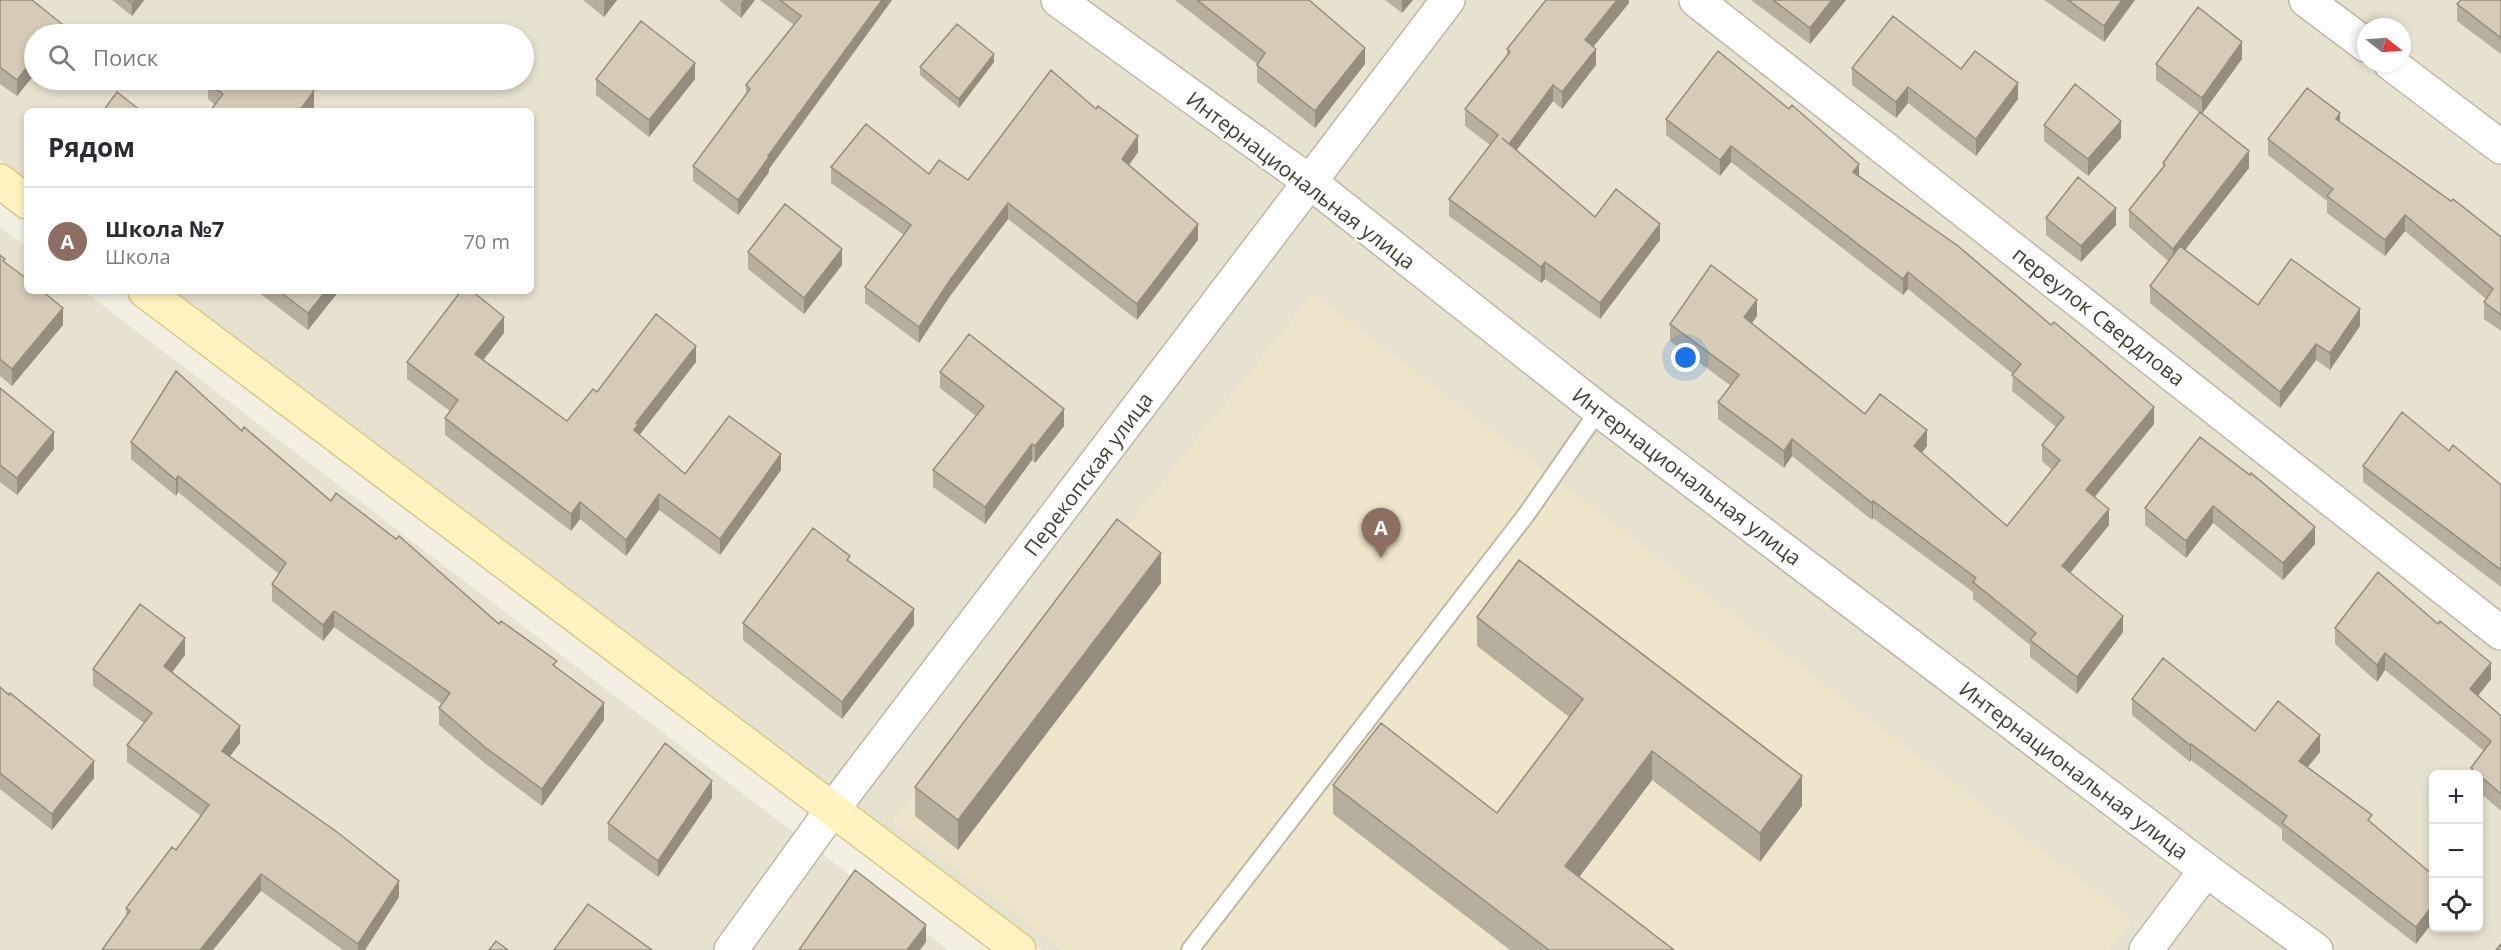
<!DOCTYPE html>
<html lang="ru">
<head>
<meta charset="utf-8">
<style>
  body { margin:0; font-family:"Open Sans",sans-serif; background:#f7f7f7; color:#2b2b33 }
  .controls { position:absolute; right:18px; bottom:18px; display:grid; overflow:hidden; border-radius:9px; box-shadow:0 3px 9px #0003 }
  .controls button { width:54px; height:54px; display:grid; place-items:center; padding:0; border:0; border-bottom:2px solid #e1e1e2; background:#fff; color:#2b2b33; font:30px sans-serif }
  .compass { position:absolute; left:2357px; top:18px; width:54px; height:54px; border-radius:50%; background:#fff; box-shadow:0 3px 9px #0003; rotate:107deg }
  .you { position:absolute; left:1686px; top:358px; width:21px; height:21px; margin:-15px; border:4px solid #fff; border-radius:50%; background:#1a73e8; box-shadow:0 0 0 9px #1a73e833 }
  .badge { display:grid; place-items:center; width:39px; height:39px; border-radius:50%; background:#ff410d; color:#fff; font-size:20px; font-weight:700 }
  .pin { position:absolute; translate:-50% -50px; filter:drop-shadow(0 2px 3px #0008) }
  .pin::after { content:''; position:absolute; top:32px; width:21px; height:18px; background:inherit; clip-path:polygon(0 0,100% 0,50% 100%) }
  .list { margin:0; padding:0; list-style:none }
  h2 { display:flex; justify-content:space-between; align-items:center; height:78px; margin:0; padding:0 24px; font-size:26px }
  h2 small { font-size:20px; font-weight:400; color:#7c7c81 }
  .list li { display:grid; grid-template-columns:39px 1fr auto; gap:18px; align-items:center; box-sizing:border-box; height:108px; padding:0 24px; border-top:2px solid #e1e1e2 }
  .list b { display:block; font-size:22px; white-space:nowrap }
  .list p { margin:0; font-size:20px; white-space:nowrap; color:#7c7c81 }
  .list em { font-size:20px; font-style:normal; color:#7c7c81 }
  .icon { flex:none; width:33px; height:33px; fill:none; stroke:currentColor; stroke-width:2; stroke-linecap:round; stroke-linejoin:round }
  .map { position:relative; flex:none; width:2501px; height:950px; overflow:hidden }
  .search { position:absolute; background:#fff; box-shadow:0 3px 9px #0003; left:24px; top:24px; width:510px; height:66px; display:flex; align-items:center; gap:15px; box-sizing:border-box; padding:0 21px; border-radius:33px; color:#7c7c81; font-size:22px }
  .panel { position:absolute; background:#fff; box-shadow:0 3px 9px #0003; left:24px; top:108px; width:510px; height:186px; border-radius:9px }
  .map>svg:first-child { display:block }
</style>
</head>
<body>
<div class="map">
<svg width="2501" height="950" viewBox="0 0 2501 950">
  <rect width="100%" height="100%" fill="#f3efe2"/>
  <path fill="#e7e1cf" fill-rule="evenodd" d="M0,0H2501V950H1042L173,291H531V111H27V181L0,160ZM2366,27H2402V63H2366ZM34,34H524V80H34ZM2434,774H2478V928H2434Z
    M0,227L27,248V291H84L948,950H0Z"/>
  <path fill="#eee6ca" d="M1313,294L2132,920L2109,950H1063L892,821Z"/>
  <g fill="none" stroke-linecap="round" stroke-linejoin="round">
    <defs>
      <path id="service" d="M1190,950L1526,515L1599,410"/>
      <path id="minor" d="M1058,0L1310,182L1599,410L2206,870L2316,950
        M1696,0L2501,633
        M2306,0L2366,45
        M2390,63L2501,147
        M731,950L832,810L1448,0
        M2146,950L2206,870"/>
      <path id="secondary" d="M0,181L27,202
        M145,291L1019,950"/>
    </defs>
    <use href="#service" stroke="#bfb7a4" stroke-width="20"/>
    <use href="#minor" stroke="#bfb7a4" stroke-width="36"/>
    <use href="#secondary" stroke="#d7c98d" stroke-width="36"/>
    <use href="#service" stroke="#fff" stroke-width="16"/>
    <use href="#minor" stroke="#fff" stroke-width="33"/>
    <use href="#secondary" stroke="#fff4c0" stroke-width="33"/>
  </g>
  <path fill="#b7af9d" d="M0,0L62,34H34V75L17,96L0,84Z
    M112,0H144L132,16Z
    M583,0H617L604,17Z
    M719,0H755L741,18Z
    M760,0H892L769,169V172L738,215L693,181V166L746,94V85L794,25Z
    M1175,0H1309L1365,64L1315,128L1257,82V64Z
    M1385,0H1413L1402,13Z
    M1629,0V3L1593,46L1596,65L1562,109L1553,101L1517,150L1595,217L1660,240L1600,319L1545,279L1541,283L1449,216V199L1490,145L1465,126V109L1507,55V49Z
    M1751,0H1846L1810,44Z
    M2044,0H2135L2104,42Z
    M2501,0V54L2457,21V4Z
    M2242,59L2202,113L2249,168L2185,250L2258,305L2360,326L2330,370L2316,360L2280,408L2150,303V286L2168,261L2129,227V210L2163,167V163L2200,113L2156,80V64Z
    M994,62L959,108L920,75V67Z
    M1852,68L1961,69L2018,99L1976,156L1908,103L1896,118L1852,85Z
    M596,79H695L649,137L596,95Z
    M208,83L314,108L215,105L208,99Z
    M1666,119L1859,176L2154,424L2095,497L2109,525L2070,573L2123,632L2077,694L2030,657V645L1973,599V592L1873,518L1872,520L1792,456L1784,468L1718,419V402L1731,386L1670,341V324L1757,316L1752,323L1865,414L1927,446L1922,453L2007,526L2052,470L2042,461V445L2056,427L2012,391L2013,374L1908,289L1903,295L1731,162L1720,176L1666,135Z
    M2340,122L2501,237V331L2484,319V302L2486,299L2405,231L2385,256L2327,213V201L2268,155V139Z
    M2044,125L2121,138L2088,176L2044,141Z
    M1138,152L1129,165L1198,240L1137,320L1008,219L950,296L919,343L865,303V287L904,235L831,183V167L929,174L968,180Z
    M2046,218L2116,225L2081,262L2046,235Z
    M748,252L842,265L804,314L748,269Z
    M0,255L5,262L63,325L12,386L0,376Z
    M251,291H339L308,330L258,292L256,294Z
    M504,333L483,360L567,421L597,392L696,362L639,435L685,474L781,470L720,555L659,510L626,556L580,519L571,531L445,435V418L450,411L407,379V362Z
    M940,372L1064,426L1035,463L1032,460L985,524L933,487V470L976,416L940,388Z
    M0,388L54,449L17,495L0,482Z
    M242,431L331,501L499,624L557,668L604,720L542,806L486,764L439,725V708L442,704L334,627L323,641L272,601V584L279,574L178,492L176,496L131,459V442Z
    M2200,437L2315,544L2283,580L2213,523L2186,558L2145,525V508Z
    M2449,451L2501,485V587L2363,482V466Z
    M850,562L914,625L842,719L743,640V623Z
    M1161,583L958,850L915,816V787Z
    M1477,617L1802,806L1760,862L1652,780L1579,877L1674,950H1510L1333,814V785L1497,813L1569,717L1477,646Z
    M2335,628L2491,679L2478,696L2501,716V811L2478,791V774H2471V768L2484,751L2385,670L2377,682L2335,644Z
    M185,655L172,672L240,743L230,756L399,897L365,950H343L261,891L126,917V908L176,850L201,816L127,762V745L144,723L93,686V669Z
    M0,687L94,778L52,830L0,789Z
    M2132,699L2255,731L2320,752L2307,767L2433,875L2416,944L2282,840V829L2191,760L2190,762L2132,715Z
    M712,798L658,877L608,840V823Z"/>
  <path fill="#958e7f" d="M135,0H144L132,16V3Z
    M605,0H617L604,17V2Z
    M743,0H755L741,18V3Z
    M882,0H892L769,169V172L738,215V200L768,156Z
    M1402,0H1413L1402,13Z
    M1617,0H1629V3L1585,57V40Z
    M1832,0H1846L1810,44V28Z
    M2122,0H2135L2104,42V26Z
    M62,24V34H54Z
    M2242,42V59L2202,114V98Z
    M1365,48V64L1315,128V111Z
    M1596,49V65L1562,109V92Z
    M994,54V62L959,108V99Z
    M34,58V75L17,96V80Z
    M695,63V79L649,137V120Z
    M2018,83V99L1976,156V139Z
    M1553,85V101L1509,160V144Z
    M1908,87V103L1896,118V102Z
    M314,91V108L312,111H299Z
    M2340,113V130L2336,119Z
    M2121,121V138L2088,176V159Z
    M1138,136V152L1122,175V159Z
    M1731,146V162L1720,176V160Z
    M2249,151V168L2173,265V249Z
    M1859,164V180L1853,172Z
    M1008,203V219L950,296L919,343V327L950,280Z
    M2116,208V225L2081,262V246Z
    M2405,215V231L2385,256V240Z
    M1198,224V240L1137,320V304Z
    M1660,224V240L1600,319V303Z
    M842,249V265L804,314V298Z
    M1545,262V279L1541,283V267Z
    M1908,272V289L1903,295V279Z
    M326,291H339L308,330V313Z
    M1757,300V316L1744,333V317Z
    M63,308V325L12,386V369Z
    M2360,309V326L2330,370V353Z
    M504,317V333L475,371V354Z
    M2316,344V360L2280,408V392Z
    M696,346V362L638,437L634,430L636,423Z
    M2154,407V424L2086,507V490Z
    M1064,409V426L1035,463V446Z
    M1927,430V446L1914,463V446Z
    M54,432V449L17,495V478Z
    M1792,439V456L1784,468V451Z
    M1032,444V460L985,524V507Z
    M781,454V470L720,555V539Z
    M178,476V492L176,496V480Z
    M659,494V510L626,556V540Z
    M1873,501V518L1872,520V503Z
    M580,502V519L571,531V514Z
    M2213,506V523L2186,558V541Z
    M2109,509V525L2062,583V566Z
    M2315,527V544L2283,580V563Z
    M1161,553V583L958,850V820Z
    M914,609V625L842,719V702Z
    M334,611V627L323,641V625Z
    M2123,616V632L2077,694V677Z
    M185,638V655L164,683V666Z
    M2385,653V670L2377,682V665Z
    M2491,663V679L2470,706V689Z
    M604,703V720L542,806V789Z
    M240,726V743L222,767V751Z
    M2320,735V752L2299,778V761Z
    M2191,744V760L2190,762V745Z
    M1652,751V780L1565,896V866Z
    M94,761V778L52,830V814Z
    M1802,776V806L1760,862V833Z
    M712,781V798L658,877V861Z
    M261,874V891L213,950H200Z
    M399,881V897L365,950H358V944Z
    M2433,905V922L2416,944V927Z
    M926,925V942L920,950H907Z"/>
  <path fill="#d5cbb6" stroke="#958e7f" stroke-width="1.5" d="M0,0H32L62,24L54,34H34V58L17,80L0,67Z
    M128,0H135L132,3Z
    M780,0H882L768,156L769,157L738,200L693,166L750,89L746,85L801,16Z
    M1197,0H1309L1365,48L1315,111L1257,65L1265,53Z
    M1546,0H1617L1585,40L1596,49L1562,92L1553,85L1509,144L1502,138L1595,217L1616,189L1660,224L1600,303L1545,262L1541,267L1449,199L1498,135L1465,109L1510,52L1507,49Z
    M1773,0H1832L1810,28Z
    M2068,0H2122L2104,26Z
    M2461,0H2501V38L2457,4Z
    M2198,7L2242,42L2202,98L2156,64Z
    M1893,16L1961,69L1975,51L2018,83L1976,139L1908,87L1896,102L1852,68Z
    M641,21L695,63L649,120L596,79Z
    M957,24L994,54L959,99L920,67Z
    M1718,51L1789,109L1792,105L1859,164L1853,172L1958,246L2051,325L2054,322L2154,407L2086,490L2109,509L2062,566L2123,616L2077,677L2030,640L2036,633L1973,582L1976,578L1873,501L1872,503L1792,439L1784,451L1718,402L1739,375L1670,324L1711,265L1757,300L1744,317L1865,414L1880,394L1927,430L1914,446L2007,526L2060,460L2042,445L2064,417L2012,375L2021,364L1908,272L1903,279L1731,146L1720,160L1666,119Z
    M1051,70L1096,109L1098,106L1138,136L1122,159L1198,224L1137,304L1008,203L950,280L919,327L865,287L911,225L831,167L866,124L929,174L939,160L968,180Z
    M210,80H299L314,91L299,111H210L223,94L208,83Z
    M2075,84L2121,121L2088,159L2044,125Z
    M2307,88L2340,113L2336,119L2451,201L2453,199L2501,237V315L2484,302L2493,289L2405,215L2385,240L2327,196L2333,189L2268,139Z
    M117,92L141,111H103Z
    M2200,112L2249,151L2173,249L2129,210L2165,165L2163,163Z
    M2078,177L2116,208L2081,246L2046,218Z
    M785,204L842,249L804,298L748,252Z
    M2180,246L2258,305L2291,259L2360,309L2330,353L2316,344L2280,392L2150,286Z
    M0,255L5,259L3,261L27,279V291H42L63,308L12,369L0,359Z
    M279,291H326L308,313Z
    M461,291H472L504,317L475,354L567,421L593,389L597,392L656,314L696,346L636,423L638,425L634,430L685,474L729,416L781,454L720,539L659,494L626,540L580,502L571,514L445,418L458,400L407,362Z
    M969,334L1064,409L1035,446L1032,444L985,507L933,470L984,406L940,372Z
    M176,371L242,431L244,427L331,501L336,493L396,539L399,536L499,624L501,621L557,661L553,665L604,703L542,789L486,748L439,708L450,693L334,611L323,625L272,584L286,563L178,476L176,480L131,442Z
    M0,388L54,432L17,478L0,465Z
    M2402,412L2449,451L2453,445L2501,485V570L2363,466Z
    M2200,437L2250,475L2251,473L2315,527L2283,563L2213,506L2186,541L2145,508Z
    M1117,519L1161,553L958,820L915,787Z
    M813,528L850,556L847,560L914,609L842,702L743,623Z
    M1519,560L1802,776L1760,833L1652,751L1565,866L1674,950H1549L1333,785L1381,723L1497,813L1583,699L1477,617Z
    M2378,572L2438,624L2440,621L2491,663L2470,689L2501,716V794L2471,768L2491,741L2385,653L2377,665L2335,628Z
    M140,604L185,638L164,666L240,726L222,751L337,832L399,881L358,944L261,874L200,950H102L130,911L126,908L172,847L176,850L209,805L127,745L152,713L93,669Z
    M2163,658L2255,731L2278,701L2320,735L2299,761L2372,815L2368,820L2433,875V905L2416,927L2282,823L2287,816L2191,744L2190,745L2132,699Z
    M0,687L9,695L10,693L94,761L52,814L0,773Z
    M665,743L712,781L658,861L608,823Z
    M855,870L926,925L907,950H799Z
    M588,904L652,950H554Z
    M496,941L508,950H489Z
    M2501,944V950H2496Z"/>
  <g text-anchor="middle" dominant-baseline="central" stroke-width="5" stroke-linejoin="round" paint-order="stroke">
    <g font-size="21" fill="#453f32" stroke="#fff">
      <text transform="translate(1301 180) rotate(37)">Интернациональная улица</text>
      <text transform="translate(2099 316) rotate(38)">переулок Свердлова</text>
      <text transform="translate(1088 474) rotate(-53)">Перекопская улица</text>
      <text transform="translate(1687 476) rotate(37)">Интернациональная улица</text>
      <text transform="translate(2074 770) rotate(37)">Интернациональная улица</text>
    </g>
  </g>
</svg>
<div class="controls">
<button>+</button>
<button>−</button>
<button><svg class="icon" aria-label="locate" viewBox="0 0 24 24"><circle cx="12" cy="12" r="6"/><path d="M12 2v4M12 18v4M2 12h4M18 12h4"/></svg></button>
</div>
<svg class="compass" viewBox="-18 -18 36 36"><path d="M0-13l5 13h-10z" fill="#e53935"/><path d="M0 13l5-13h-10z" fill="#7c7c81"/></svg>
<div class="you"></div>
<div class="pin badge" style="left:1381px;top:558px;background:#8d6e63">A</div>
<div class="search"><svg class="icon" aria-label="search" viewBox="0 0 24 24"><circle cx="10" cy="10" r="6"/><path d="M15 15l6 6"/></svg>Поиск</div>
<section class="panel">
<h2>Рядом<small></small></h2>
<ul class="list">
<li><span class="badge" style="background:#8d6e63">A</span><div><b>Школа №7</b><p>Школа</p></div><em>70 m</em></li>
</ul>
</section>
</div>
</body>
</html>
